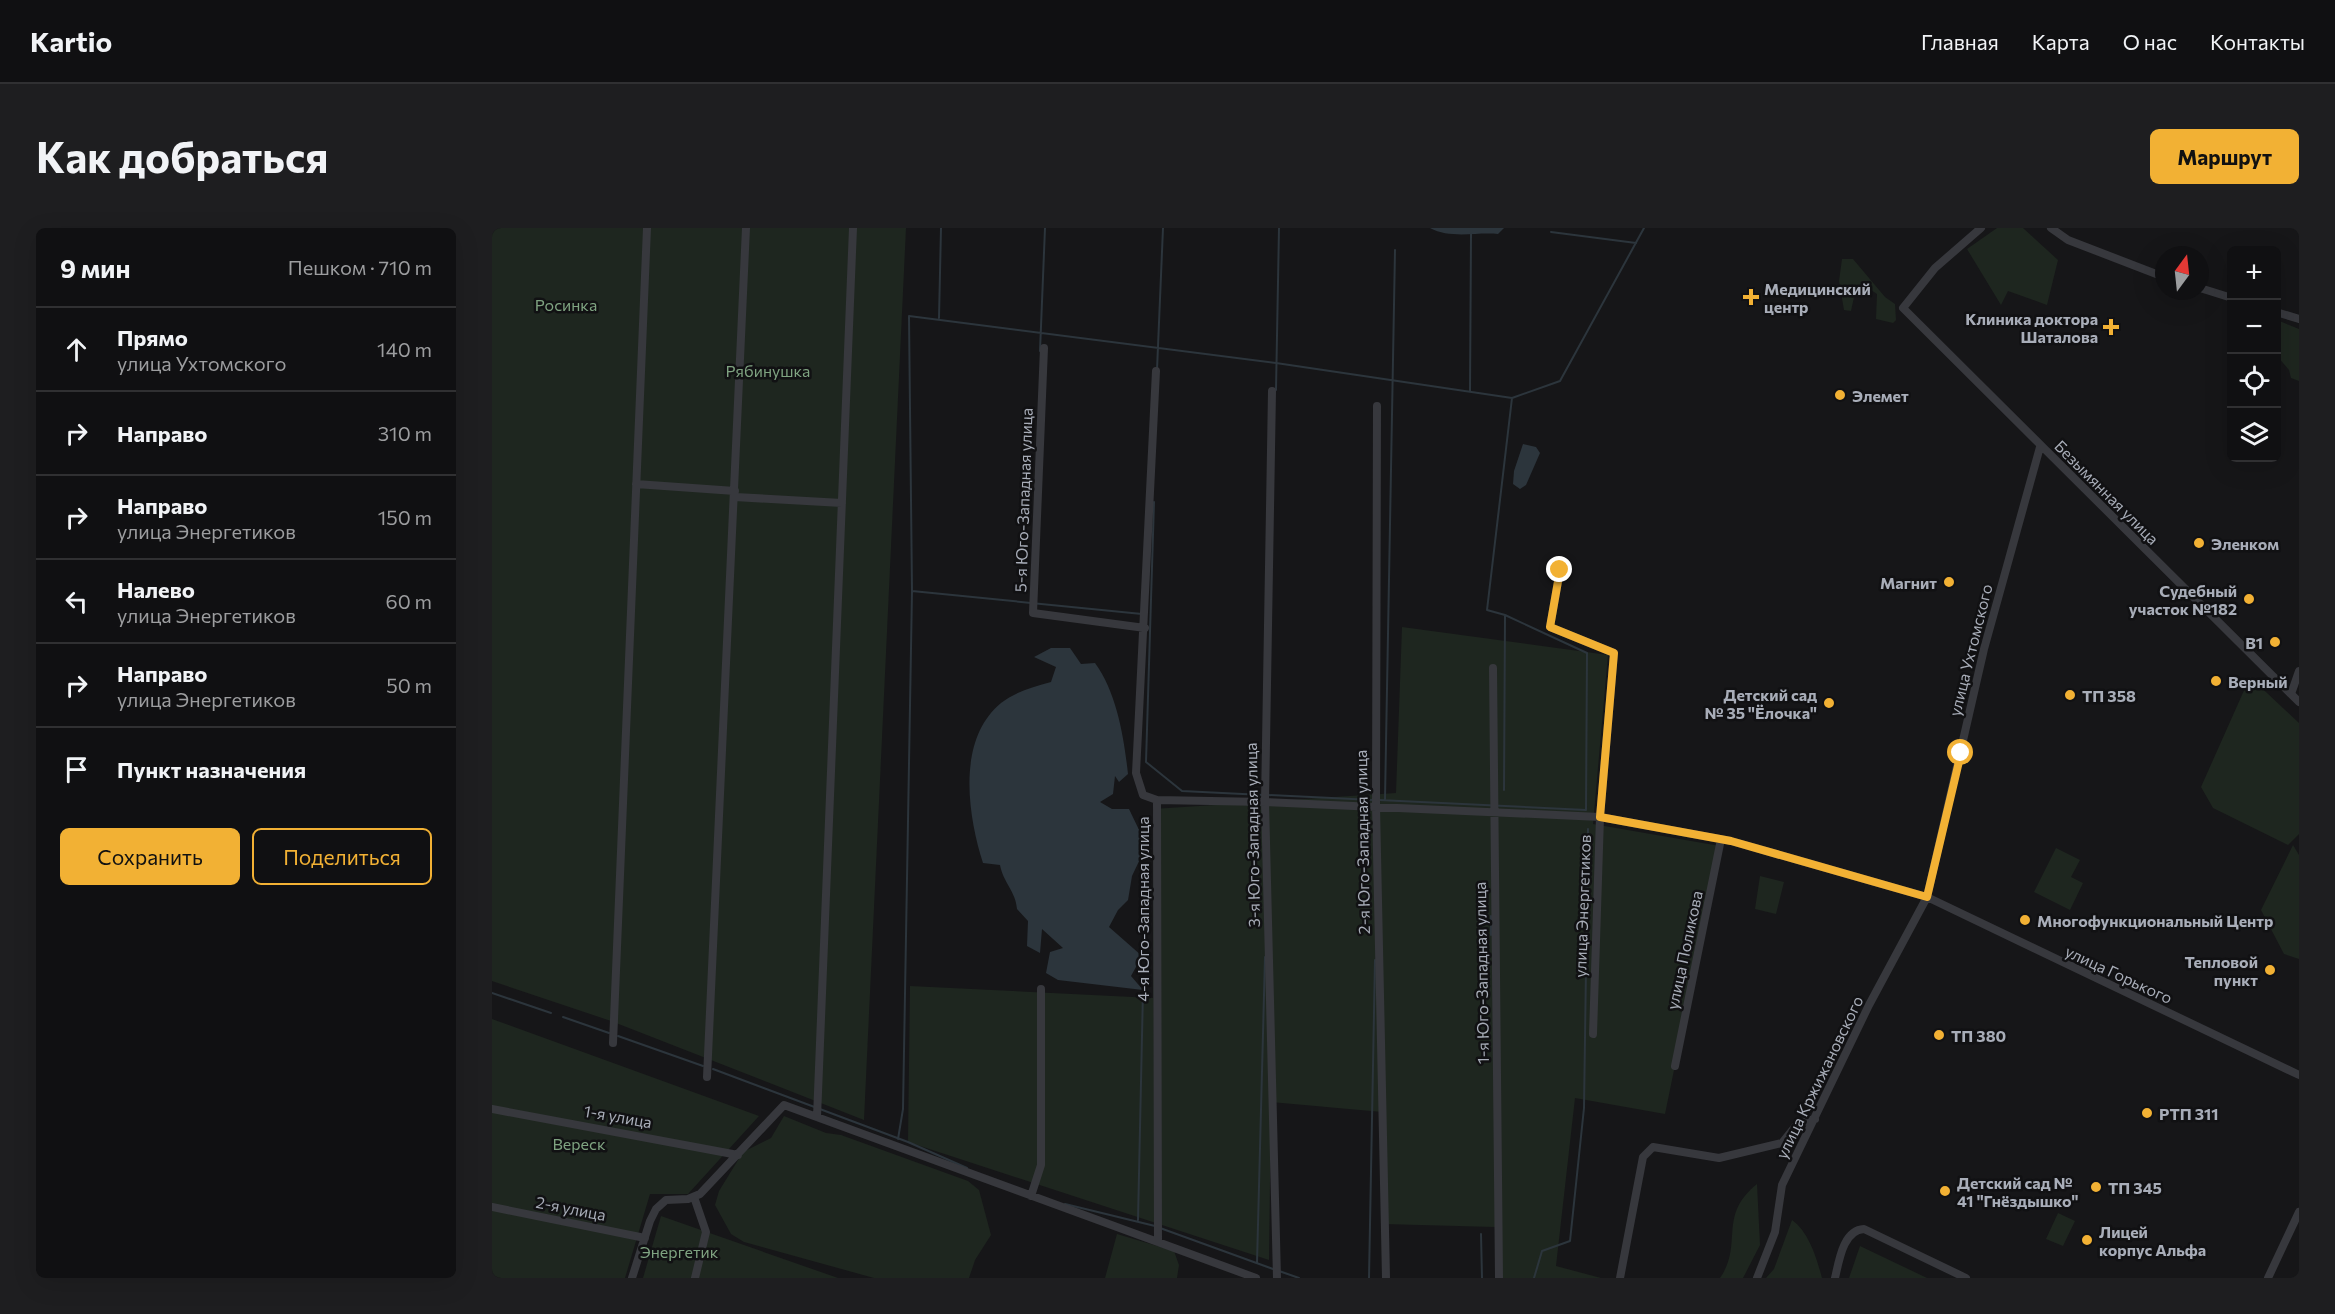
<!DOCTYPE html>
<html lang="ru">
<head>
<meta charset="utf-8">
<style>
  body { margin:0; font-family:Commissioner,sans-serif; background:#1e1e20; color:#f1f3f6 }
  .controls { position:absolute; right:18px; top:18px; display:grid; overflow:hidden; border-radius:9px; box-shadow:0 6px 24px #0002 }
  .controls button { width:54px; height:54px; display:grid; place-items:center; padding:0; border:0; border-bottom:2px solid #303032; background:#101012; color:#f1f3f6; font:30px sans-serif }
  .compass { position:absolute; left:1663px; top:18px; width:54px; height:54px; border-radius:50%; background:#101012; box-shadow:0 6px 24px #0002; rotate:15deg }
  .stop { position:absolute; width:18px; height:18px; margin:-14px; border:4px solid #f2b134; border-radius:50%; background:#fff }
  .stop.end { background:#f2b134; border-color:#fff; box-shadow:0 2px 6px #0008 }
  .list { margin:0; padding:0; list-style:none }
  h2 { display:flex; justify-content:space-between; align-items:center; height:78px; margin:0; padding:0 24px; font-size:26px }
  h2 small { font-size:20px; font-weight:400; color:#9c9d9f }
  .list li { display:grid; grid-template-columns:39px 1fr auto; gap:18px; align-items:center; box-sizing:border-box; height:84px; padding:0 24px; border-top:2px solid #303032 }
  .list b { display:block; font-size:22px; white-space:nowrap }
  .list p { margin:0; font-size:20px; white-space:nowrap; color:#9c9d9f }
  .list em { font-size:20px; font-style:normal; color:#9c9d9f }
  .actions { display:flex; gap:12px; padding:18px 24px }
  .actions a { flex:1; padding:14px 0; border:2px solid #f2b134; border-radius:9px; text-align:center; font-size:21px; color:#f2b134 }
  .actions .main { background:#f2b134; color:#111 }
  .icon { flex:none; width:33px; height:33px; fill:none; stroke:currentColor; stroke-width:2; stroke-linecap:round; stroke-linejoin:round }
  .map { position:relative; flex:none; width:1807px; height:1050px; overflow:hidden; border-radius:9px }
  header { display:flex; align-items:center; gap:36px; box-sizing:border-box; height:84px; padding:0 30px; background:#101012; border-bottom:2px solid #303032 }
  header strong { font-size:28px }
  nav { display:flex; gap:33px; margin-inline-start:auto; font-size:21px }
  .intro { display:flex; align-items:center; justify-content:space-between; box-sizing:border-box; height:144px; padding:0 36px }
  h1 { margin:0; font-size:42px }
  .button { padding:15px 27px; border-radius:9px; background:#f2b134; color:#111; font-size:21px; font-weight:700 }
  main { display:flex; gap:36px; padding:0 36px }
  aside { flex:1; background:#101012; border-radius:9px; box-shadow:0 6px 24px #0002 }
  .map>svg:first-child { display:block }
</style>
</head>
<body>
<header>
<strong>Kartio</strong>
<nav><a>Главная</a><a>Карта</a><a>О нас</a><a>Контакты</a></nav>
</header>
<div class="intro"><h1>Как добраться</h1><a class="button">Маршрут</a></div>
<main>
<aside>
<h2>9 мин<small>Пешком · 710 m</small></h2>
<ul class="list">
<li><svg class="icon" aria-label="ahead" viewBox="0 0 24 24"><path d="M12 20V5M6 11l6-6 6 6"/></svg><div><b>Прямо</b><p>улица Ухтомского</p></div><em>140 m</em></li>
<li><svg class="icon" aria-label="right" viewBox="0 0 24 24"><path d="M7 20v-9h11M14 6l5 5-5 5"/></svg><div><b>Направо</b></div><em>310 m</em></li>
<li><svg class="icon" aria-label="right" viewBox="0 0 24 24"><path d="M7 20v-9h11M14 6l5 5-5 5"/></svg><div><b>Направо</b><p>улица Энергетиков</p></div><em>150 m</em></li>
<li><svg class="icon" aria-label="left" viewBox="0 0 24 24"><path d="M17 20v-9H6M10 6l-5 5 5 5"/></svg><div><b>Налево</b><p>улица Энергетиков</p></div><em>60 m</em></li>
<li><svg class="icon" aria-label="right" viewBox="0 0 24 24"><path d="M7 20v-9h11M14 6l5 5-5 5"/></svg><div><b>Направо</b><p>улица Энергетиков</p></div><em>50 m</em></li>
<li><svg class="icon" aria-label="arrive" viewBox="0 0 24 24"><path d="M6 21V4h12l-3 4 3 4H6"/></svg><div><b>Пункт назначения</b></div></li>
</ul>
<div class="actions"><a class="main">Сохранить</a><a>Поделиться</a></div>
</aside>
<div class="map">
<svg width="1807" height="1050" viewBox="0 0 1807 1050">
  <rect width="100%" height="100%" fill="#161618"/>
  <path fill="#1e261f" d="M0,0H414L372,892L119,793L0,753Z
    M1505,0H1531L1566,32L1555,77L1516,63L1509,77L1475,21Z
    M1350,31H1361L1393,69L1403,76L1404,92L1401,95L1384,91L1385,66L1370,56L1364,60L1359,83L1352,82L1347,53Z
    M1785,92L1807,101V153L1799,150L1797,142L1785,128Z
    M910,399L1116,427L1101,596L1228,618L1173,886L1083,870L1064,1038L1109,1050H1005L1003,999L891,996L890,884L779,874L777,1032L416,914L418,758L661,770V581L904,565Z
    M1758,449L1807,495V606L1796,617L1721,580L1709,559Z
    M1801,617L1807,627V731L1792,726L1769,682Z
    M1564,620L1588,632L1579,649L1591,655L1578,682L1542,664Z
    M1268,648L1292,654L1284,686L1263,681Z
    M0,791L267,888L196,966H158L133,1050H0Z
    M292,888L334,905L349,907L476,953L487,962L499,1007L483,1032L477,1050H382L252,1014L239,1006L223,977L227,963L251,924L279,910Z
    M1265,956L1268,1017L1251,1050H1228C1252,1016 1225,988 1265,956Z
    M1566,985L1583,993L1571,1018L1554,1011Z
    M169,988L346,1050H151Z
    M1300,992C1317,1004 1325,1031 1330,1050H1274L1282,1041Z
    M625,1006L682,1023L687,1037L685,1050H613Z
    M1368,1018L1435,1050H1357Z"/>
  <path fill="#2c353c" d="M938,0H1012L1006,6C984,4 958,11 938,0Z
    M1031,216L1044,219L1048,225L1034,257L1028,261L1021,256L1022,243Z
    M559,420H578L589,436L603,435C625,465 632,510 636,546L627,554L623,548L621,566L608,574L620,581H637L649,606V629L640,648L636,672L626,682L617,699L650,728L639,748L651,762L566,752L554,745L558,724L571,720L550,701L548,725L535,718L536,693L525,681C524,664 511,654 508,637L491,635C476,588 464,512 509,475C523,464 541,459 559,454L564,439L542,429Z"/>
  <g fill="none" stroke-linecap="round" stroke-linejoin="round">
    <path stroke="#2c353c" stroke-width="2" d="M1059,4L1144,15
      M447,90L449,0
      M548,123L553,0
      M665,142L671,0
      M784,162L787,0
      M978,163L979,6
      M662,274L654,534L690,563L771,567
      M420,363L650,386
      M1012,562L1013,387
      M776,567L881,572
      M893,571L903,22
      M887,572L1094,582L1095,425L1013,387L995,382L1020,170
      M999,707V688
      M0,765L59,785
      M71,789L117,805
      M126,808L211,838
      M221,841L416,914L475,940
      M406,911L411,881L420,363L417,88L784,135L1020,170L1068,153L1152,0
      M573,976L663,998
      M646,992L651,762
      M668,1000L781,1041
      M989,1006L990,1050
      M765,1035L773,729
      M787,1043L807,1050
      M877,1050L883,732
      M1042,1050L1050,1023L1078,1013L1092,880L1096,601"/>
    <path stroke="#37383d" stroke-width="8" d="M1489,0L1443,40L1411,80L1807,474
      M1559,0L1576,12L1672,49
      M1708,60L1740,70
      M1784,84L1807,91
      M552,120L541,385L653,400
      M664,143L644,545L651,567L665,572L666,1014
      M780,163L773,574L785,1050
      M885,178L884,578L894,1050
      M144,256L243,263
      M243,269L350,275
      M1068,342L1058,399L1122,425L1108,589L1101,806
      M1001,440L1007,1050
      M1799,466L1807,443
      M665,572L773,574L1108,589L1239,613L1435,669L1807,847
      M121,815L155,0
      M1183,838L1229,611
      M215,849L254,0
      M0,881L246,927
      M325,889L361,0
      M539,968L549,937V761
      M202,969L214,1004L203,1050
      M0,979L153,1010
      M140,1050L158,993L164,981L174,972L196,971L208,966L292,877L764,1050
      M1128,1050L1151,929L1161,919L1227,930L1290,915L1306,895L1323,891
      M1265,1050L1283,1004L1290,957L1377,777L1435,669L1492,421L1548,219
      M1343,1050C1347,1033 1351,1002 1372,1001L1474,1050
      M1776,1050L1807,984"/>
  </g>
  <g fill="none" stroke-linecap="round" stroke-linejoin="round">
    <path stroke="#f2b134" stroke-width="8" d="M1068,342L1058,399L1122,425L1108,589L1239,613L1435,669L1469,525"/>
  </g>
  <g fill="#f2b134" stroke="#111113" stroke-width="2">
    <path d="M1256 60h6v6h6v6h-6v6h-6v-6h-6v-6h6z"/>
    <path d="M1616 90h6v6h6v6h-6v6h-6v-6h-6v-6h6z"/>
    <circle cx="1348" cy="167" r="6"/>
    <circle cx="1707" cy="315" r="6"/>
    <circle cx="1457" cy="354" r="6"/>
    <circle cx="1757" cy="371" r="6"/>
    <circle cx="1783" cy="414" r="6"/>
    <circle cx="1724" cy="453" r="6"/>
    <circle cx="1578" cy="467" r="6"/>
    <circle cx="1337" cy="475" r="6"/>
    <circle cx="1533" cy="692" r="6"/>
    <circle cx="1778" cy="742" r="6"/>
    <circle cx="1447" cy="807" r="6"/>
    <circle cx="1655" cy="885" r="6"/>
    <circle cx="1604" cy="959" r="6"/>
    <circle cx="1453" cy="963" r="6"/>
    <circle cx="1595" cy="1012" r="6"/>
  </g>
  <g text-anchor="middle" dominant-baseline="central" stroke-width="5" stroke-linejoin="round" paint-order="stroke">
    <g font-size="16" font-weight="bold" fill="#a8adb8" stroke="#111113" text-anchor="start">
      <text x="1272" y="60">Медицинский<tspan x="1272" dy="18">центр</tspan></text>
      <text x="1606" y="90" text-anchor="end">Клиника доктора<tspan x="1606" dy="18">Шаталова</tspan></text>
      <text x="1360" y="167">Элемет</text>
      <text x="1719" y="315">Эленком</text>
      <text x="1445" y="354" text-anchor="end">Магнит</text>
      <text x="1745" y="362" text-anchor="end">Судебный<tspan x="1745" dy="18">участок №182</tspan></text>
      <text x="1771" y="414" text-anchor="end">B1</text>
      <text x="1736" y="453">Верный</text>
      <text x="1325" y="466" text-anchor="end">Детский сад<tspan x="1325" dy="18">№ 35 "Ёлочка"</tspan></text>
      <text x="1590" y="467">ТП 358</text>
      <text x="1545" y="692">Многофункциональный Центр</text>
      <text x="1766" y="733" text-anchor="end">Тепловой<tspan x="1766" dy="18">пункт</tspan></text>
      <text x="1459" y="807">ТП 380</text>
      <text x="1667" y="885">РТП 311</text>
      <text x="1465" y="954">Детский сад №<tspan x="1465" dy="18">41 "Гнёздышко"</tspan></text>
      <text x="1616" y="959">ТП 345</text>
      <text x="1607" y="1003">Лицей<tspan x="1607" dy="18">корпус Альфа</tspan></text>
    </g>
    <g font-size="16" fill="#7fa381" stroke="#111113">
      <text x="74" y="76">Росинка</text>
      <text x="276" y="142">Рябинушка</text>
      <text x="87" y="915">Вереск</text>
      <text x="187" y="1023">Энергетик</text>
    </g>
    <g font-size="16" fill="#a8adb8" stroke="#111113">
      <text transform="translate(1615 264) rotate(45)">Безымянная улица</text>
      <text transform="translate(531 272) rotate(-88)">5-я Юго-Западная улица</text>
      <text transform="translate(1478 422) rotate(-76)">улица Ухтомского</text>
      <text transform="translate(760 607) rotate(-91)">3-я Юго-Западная улица</text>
      <text transform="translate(870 614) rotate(-91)">2-я Юго-Западная улица</text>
      <text transform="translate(1090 678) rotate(-88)">улица Энергетиков</text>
      <text transform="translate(650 681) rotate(-90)">4-я Юго-Западная улица</text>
      <text transform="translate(1192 722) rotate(-78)">улица Поликова</text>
      <text transform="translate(989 745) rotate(-91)">1-я Юго-Западная улица</text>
      <text transform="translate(1627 746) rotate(25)">улица Горького</text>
      <text transform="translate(1327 849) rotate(-64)">улица Кржижановского</text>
      <text transform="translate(126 888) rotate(10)">1-я улица</text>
      <text transform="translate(79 980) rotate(11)">2-я улица</text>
    </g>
  </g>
</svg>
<div class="controls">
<button>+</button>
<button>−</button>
<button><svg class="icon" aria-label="locate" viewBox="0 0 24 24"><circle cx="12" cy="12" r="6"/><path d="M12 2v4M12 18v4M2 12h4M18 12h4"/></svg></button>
<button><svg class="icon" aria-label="layers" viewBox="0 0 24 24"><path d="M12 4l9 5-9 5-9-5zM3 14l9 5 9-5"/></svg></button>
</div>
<svg class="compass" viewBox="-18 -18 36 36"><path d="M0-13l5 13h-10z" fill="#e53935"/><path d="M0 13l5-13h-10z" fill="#9c9d9f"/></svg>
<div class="stop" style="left:1469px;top:525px"></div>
<div class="stop end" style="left:1068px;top:342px"></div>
</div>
</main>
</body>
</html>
